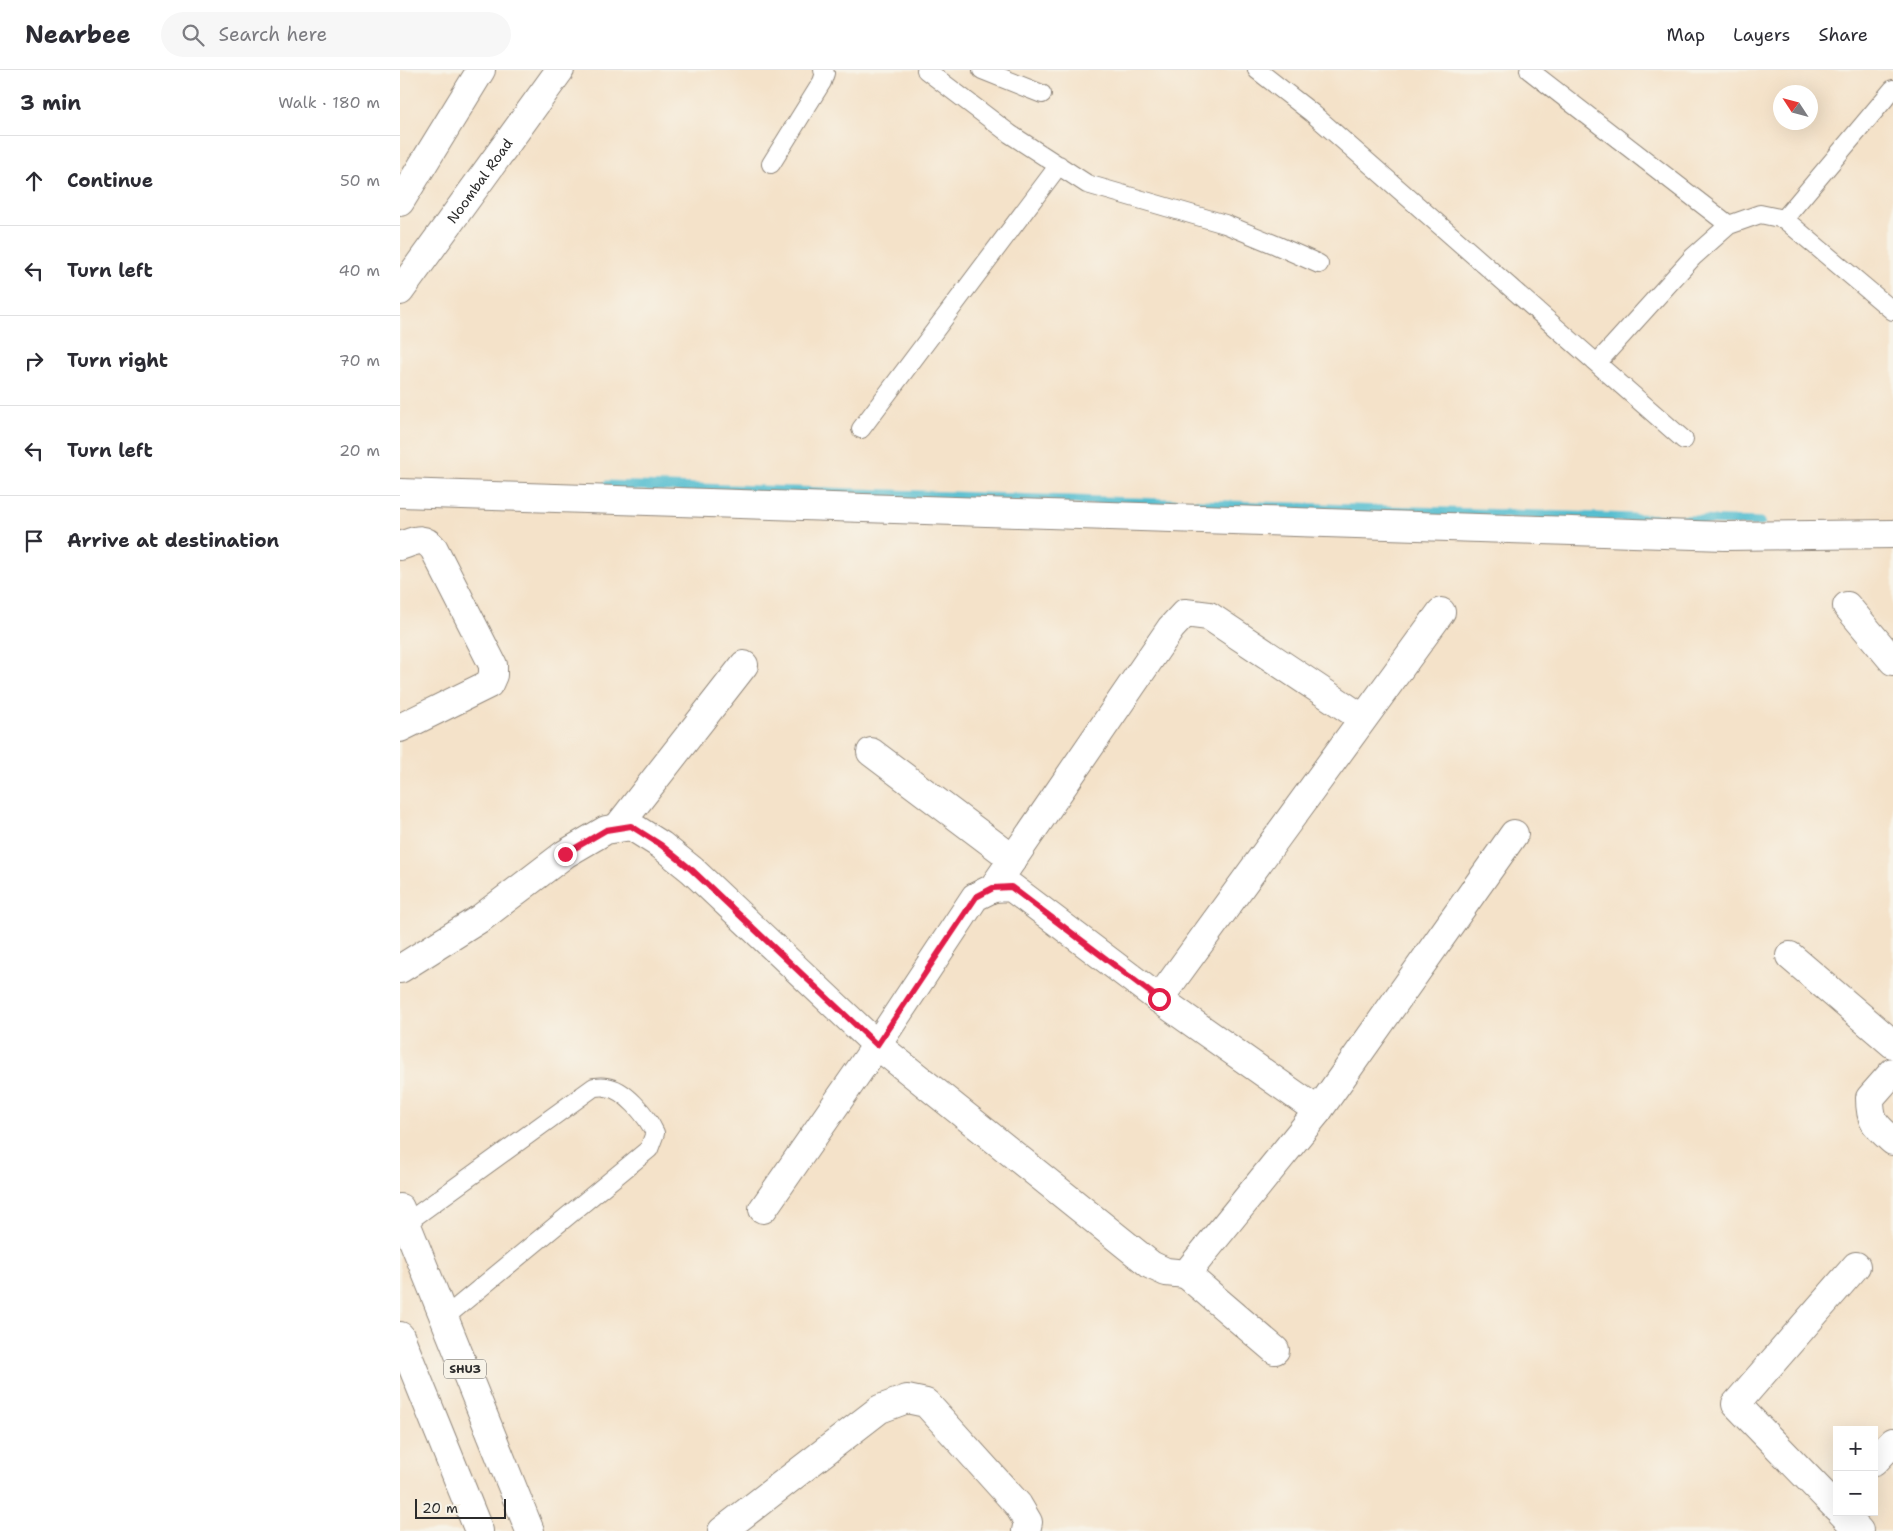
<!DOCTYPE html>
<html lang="en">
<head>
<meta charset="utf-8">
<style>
  body { margin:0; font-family:"Shantell Sans",sans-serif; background:#f7f7f7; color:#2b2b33 }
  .controls { position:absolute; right:15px; bottom:15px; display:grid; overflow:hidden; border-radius:0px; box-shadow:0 5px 20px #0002 }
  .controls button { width:45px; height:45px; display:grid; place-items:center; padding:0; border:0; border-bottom:1px solid #e1e1e2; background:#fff; color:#2b2b33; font:25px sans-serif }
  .compass { position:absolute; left:1373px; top:15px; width:45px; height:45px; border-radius:50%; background:#fff; box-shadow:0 5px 20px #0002; rotate:306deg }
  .scale { position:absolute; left:15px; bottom:12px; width:91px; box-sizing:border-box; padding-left:5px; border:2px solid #2b2b2b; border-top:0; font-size:14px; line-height:18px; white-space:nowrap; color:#2b2b2b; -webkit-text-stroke:4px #f7f3e8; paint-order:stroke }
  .stop { position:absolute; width:15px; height:15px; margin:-11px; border:4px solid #e11d48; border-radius:50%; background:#fff }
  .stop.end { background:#e11d48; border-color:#fff; box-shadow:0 1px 5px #0008 }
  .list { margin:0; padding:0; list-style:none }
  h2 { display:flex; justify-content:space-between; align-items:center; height:65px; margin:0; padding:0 20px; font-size:21px }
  h2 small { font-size:16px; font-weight:400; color:#7c7c81 }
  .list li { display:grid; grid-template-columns:32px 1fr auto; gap:15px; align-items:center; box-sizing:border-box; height:90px; padding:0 20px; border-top:1px solid #e1e1e2 }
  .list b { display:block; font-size:19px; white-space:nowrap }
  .list em { font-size:16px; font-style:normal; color:#7c7c81 }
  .icon { flex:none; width:28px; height:28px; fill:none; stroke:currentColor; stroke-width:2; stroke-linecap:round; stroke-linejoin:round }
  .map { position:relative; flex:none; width:1493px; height:1461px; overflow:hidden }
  header { display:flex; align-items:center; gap:30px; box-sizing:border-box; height:70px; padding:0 25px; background:#fff; border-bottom:1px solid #e1e1e2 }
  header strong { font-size:24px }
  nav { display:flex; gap:28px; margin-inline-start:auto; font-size:18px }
  .search { width:350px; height:45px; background:#f7f7f7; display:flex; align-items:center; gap:12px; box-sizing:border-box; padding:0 18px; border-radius:28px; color:#7c7c81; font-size:19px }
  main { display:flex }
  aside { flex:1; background:#fff }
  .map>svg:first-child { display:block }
</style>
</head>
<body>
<header>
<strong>Nearbee</strong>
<div class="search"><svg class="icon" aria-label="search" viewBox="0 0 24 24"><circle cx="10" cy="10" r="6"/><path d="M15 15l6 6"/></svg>Search here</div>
<nav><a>Map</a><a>Layers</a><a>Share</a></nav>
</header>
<main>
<aside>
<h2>3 min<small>Walk · 180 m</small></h2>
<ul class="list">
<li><svg class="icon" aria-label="ahead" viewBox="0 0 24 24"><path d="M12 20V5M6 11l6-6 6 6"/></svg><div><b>Continue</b></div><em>50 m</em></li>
<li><svg class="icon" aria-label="left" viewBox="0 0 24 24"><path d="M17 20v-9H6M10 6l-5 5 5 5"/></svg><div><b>Turn left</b></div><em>40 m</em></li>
<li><svg class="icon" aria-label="right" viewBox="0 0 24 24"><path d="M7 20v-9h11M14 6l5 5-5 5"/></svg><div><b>Turn right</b></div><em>70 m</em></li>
<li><svg class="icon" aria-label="left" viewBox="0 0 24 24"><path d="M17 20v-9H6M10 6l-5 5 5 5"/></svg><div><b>Turn left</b></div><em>20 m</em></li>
<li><svg class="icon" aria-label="arrive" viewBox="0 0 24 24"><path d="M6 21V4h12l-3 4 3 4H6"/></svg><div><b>Arrive at destination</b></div></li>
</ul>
</aside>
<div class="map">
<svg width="1493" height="1461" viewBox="0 0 1493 1461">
  <rect width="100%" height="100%" fill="#f7f3e8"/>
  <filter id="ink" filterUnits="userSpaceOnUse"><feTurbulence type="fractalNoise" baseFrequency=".02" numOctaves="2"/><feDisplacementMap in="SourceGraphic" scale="10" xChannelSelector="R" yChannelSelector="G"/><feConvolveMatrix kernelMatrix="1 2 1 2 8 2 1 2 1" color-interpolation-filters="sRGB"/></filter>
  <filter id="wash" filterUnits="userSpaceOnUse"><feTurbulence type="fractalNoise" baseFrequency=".0096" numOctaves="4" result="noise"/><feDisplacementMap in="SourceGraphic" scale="20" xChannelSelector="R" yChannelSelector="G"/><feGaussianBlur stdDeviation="1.12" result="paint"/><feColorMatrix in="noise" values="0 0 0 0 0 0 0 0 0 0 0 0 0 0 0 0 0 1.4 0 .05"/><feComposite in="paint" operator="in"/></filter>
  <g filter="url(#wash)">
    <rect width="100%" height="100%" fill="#f4e2c9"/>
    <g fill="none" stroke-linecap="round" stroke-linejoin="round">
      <path stroke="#54bed0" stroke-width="9" d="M207,415L1361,452"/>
    </g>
  </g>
  <g filter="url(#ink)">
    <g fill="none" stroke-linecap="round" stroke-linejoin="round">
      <defs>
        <path id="lane" d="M526,0L610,64L687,114L825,154L876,175L919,194
          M582,0L642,24
          M857,0L912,43L1284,370
          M1129,0L1329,155
          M371,94L422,12L425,3L423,0
          M1384,149L1493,241
          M1198,292L1293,187L1329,155L1360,144L1384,149L1493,19
          M461,359L659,95
          M6,1153L194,1017C198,1017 202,1016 206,1017C225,1019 247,1046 255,1063L249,1079L44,1248"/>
        <g id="street">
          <path d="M0,132L81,0"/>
          <path id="s1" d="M0,221L160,0"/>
          <path d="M0,423L1325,466L1493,464"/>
          <path d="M0,476C15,471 23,465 34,479L93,595V605L89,614L0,658"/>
          <path d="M1447,536L1493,591"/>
          <path d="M471,682L613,789"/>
          <path d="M217,758L344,595"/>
          <path d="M593,818L771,558L785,543L809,546L962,648"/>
          <path d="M1390,886L1493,974"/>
          <path d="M0,899L81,848L165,784L206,760L231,756L261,775L292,800L477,975L751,1195L766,1202L786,1204"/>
          <path d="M759,929L1041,542"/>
          <path d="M1493,1002L1470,1028C1470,1052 1475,1055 1493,1071"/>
          <path d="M363,1139L477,975L575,827L593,818L611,817L759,929L918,1041"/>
          <path d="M875,1280L786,1204L918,1041L1114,764"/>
          <path d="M1474,1392L1493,1372"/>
          <path d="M1437,1438L1336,1334L1456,1196"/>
          <path d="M1441,1442L1459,1461"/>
          <path d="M322,1461L480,1339L507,1329L526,1333L618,1435L628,1452L626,1461"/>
        </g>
        <path id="primary" d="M0,1138L130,1461
          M0,1266L79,1461"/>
      </defs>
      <use href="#lane" stroke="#90867a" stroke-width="20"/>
      <use href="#street" stroke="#90867a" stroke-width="30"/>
      <use href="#primary" stroke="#90867a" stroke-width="30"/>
      <use href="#lane" stroke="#fff" stroke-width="18"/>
      <use href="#street" stroke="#fff" stroke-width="28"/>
      <use href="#primary" stroke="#fff" stroke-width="28"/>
    </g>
  </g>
  <g fill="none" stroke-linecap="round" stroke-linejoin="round" filter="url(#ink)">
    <path stroke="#e11d48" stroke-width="6" d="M165,784L206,760L231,756L261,775L292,800L477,975L576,827L593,818L611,817L759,929"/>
  </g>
  <g text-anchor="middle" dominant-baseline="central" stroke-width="4.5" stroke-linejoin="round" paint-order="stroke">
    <rect fill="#f7f3e8" stroke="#686764" stroke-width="1" x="44" y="1289.5" width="42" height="19" rx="4"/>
    <g font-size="12" font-weight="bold" fill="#2b2b2b">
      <text x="65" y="1299">SHU3</text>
    </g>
    <g font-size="14" fill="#2b2b2b" stroke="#f7f3e8">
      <text stroke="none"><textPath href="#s1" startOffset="136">Noombal Road</textPath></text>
    </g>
  </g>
</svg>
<div class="controls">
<button>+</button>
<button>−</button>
</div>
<svg class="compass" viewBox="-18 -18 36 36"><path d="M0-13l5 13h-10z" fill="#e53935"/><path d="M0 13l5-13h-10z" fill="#7c7c81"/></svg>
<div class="scale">20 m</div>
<div class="stop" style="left:759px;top:929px"></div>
<div class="stop end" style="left:165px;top:784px"></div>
</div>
</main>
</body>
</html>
